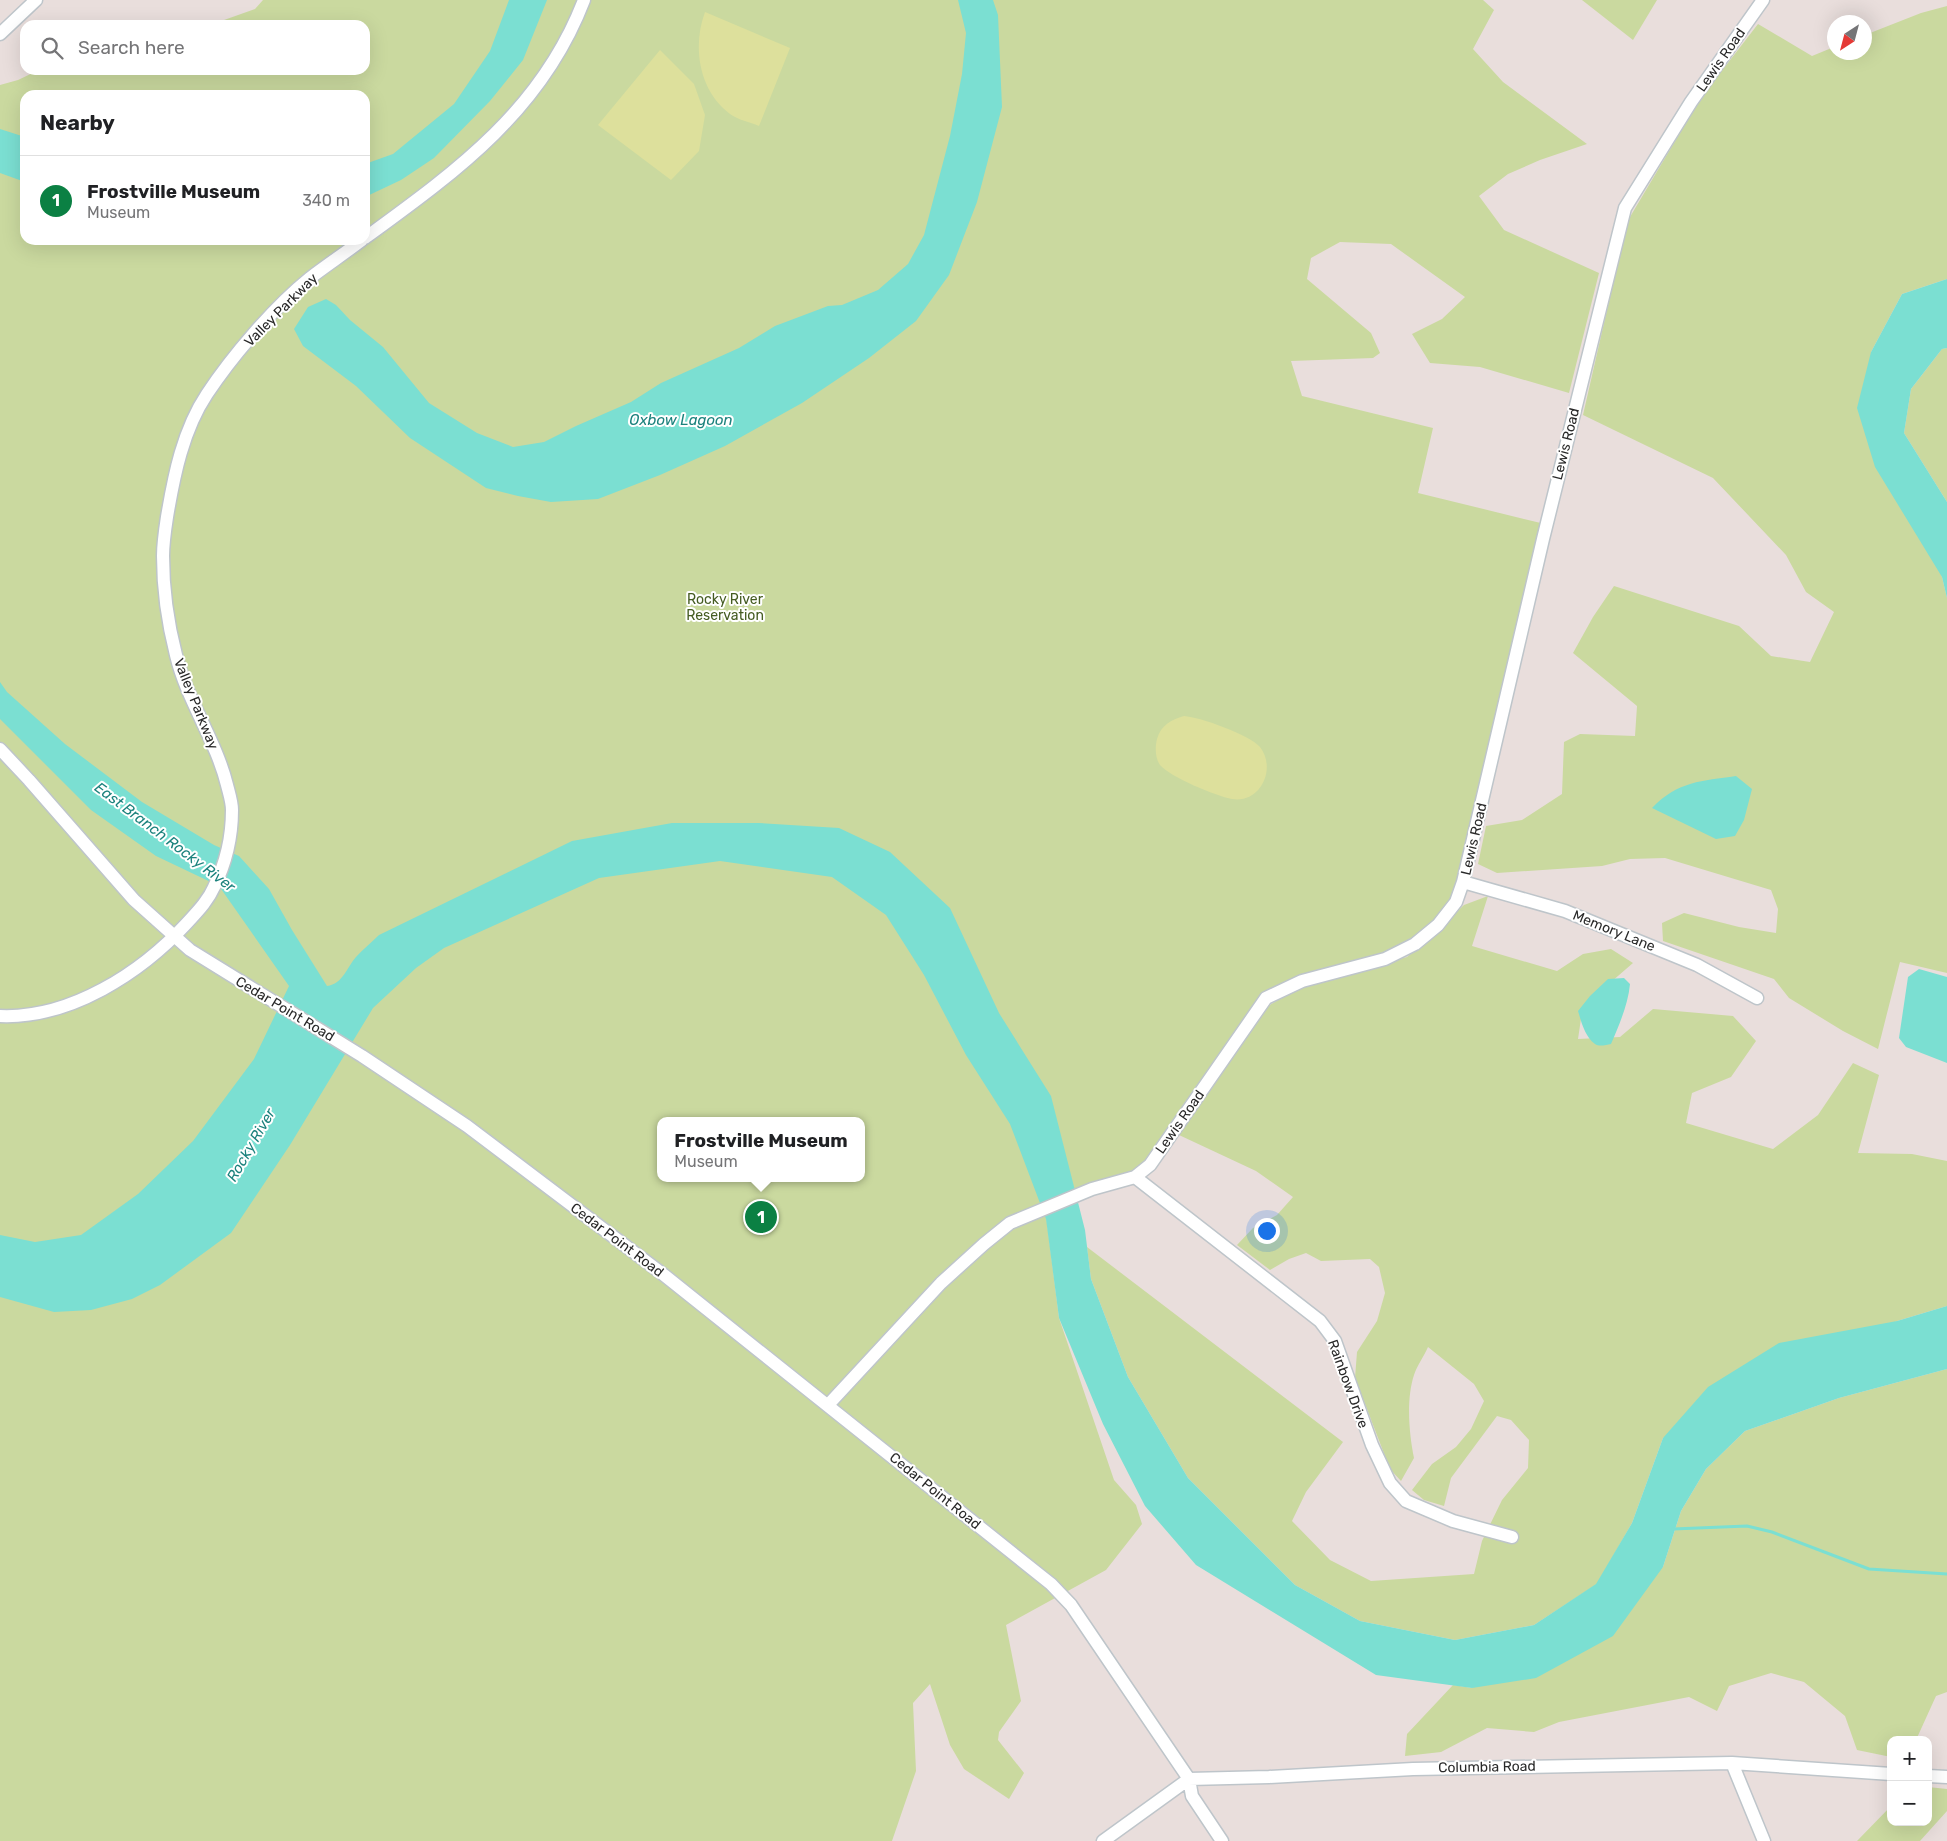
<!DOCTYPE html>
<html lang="en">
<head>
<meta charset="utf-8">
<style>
  body { margin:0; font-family:Rubik,sans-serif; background:#f2f2f2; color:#202124 }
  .controls { position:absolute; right:15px; bottom:15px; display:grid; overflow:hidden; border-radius:10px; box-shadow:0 5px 20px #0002 }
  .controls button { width:45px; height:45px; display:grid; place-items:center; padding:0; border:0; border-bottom:1px solid #e0e0e0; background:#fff; color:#202124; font:25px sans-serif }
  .compass { position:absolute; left:1827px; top:15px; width:45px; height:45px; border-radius:50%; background:#fff; box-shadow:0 5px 20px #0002; rotate:216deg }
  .you { position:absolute; left:1266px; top:1230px; width:18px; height:18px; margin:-12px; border:4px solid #fff; border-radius:50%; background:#1a73e8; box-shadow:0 0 0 8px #1a73e833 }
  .badge { display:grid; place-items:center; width:32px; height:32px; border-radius:50%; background:#0b8043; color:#fff; font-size:16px; font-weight:700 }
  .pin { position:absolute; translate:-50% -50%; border:2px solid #fff; box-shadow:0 1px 5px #0006 }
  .popup { position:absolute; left:657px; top:1117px; width:208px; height:65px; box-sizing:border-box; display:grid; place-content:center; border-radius:10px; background:#fff; filter:drop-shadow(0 1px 4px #0005); font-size:16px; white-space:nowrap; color:#757577 }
  .popup b { font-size:19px; color:#202124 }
  .popup::after { content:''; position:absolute; left:50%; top:100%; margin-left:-10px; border:10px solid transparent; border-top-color:#fff }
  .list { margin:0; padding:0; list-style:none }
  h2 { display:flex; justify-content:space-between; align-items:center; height:65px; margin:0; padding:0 20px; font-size:21px }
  h2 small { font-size:16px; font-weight:400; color:#757577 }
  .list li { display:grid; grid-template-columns:32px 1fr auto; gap:15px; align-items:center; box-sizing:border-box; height:90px; padding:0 20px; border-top:1px solid #e0e0e0 }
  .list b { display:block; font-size:19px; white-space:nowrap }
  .list p { margin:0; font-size:16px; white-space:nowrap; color:#757577 }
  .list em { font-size:16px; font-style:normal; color:#757577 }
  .icon { flex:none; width:28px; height:28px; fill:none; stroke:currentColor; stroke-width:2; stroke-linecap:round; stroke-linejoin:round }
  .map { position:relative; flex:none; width:1947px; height:1841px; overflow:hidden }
  .search { position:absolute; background:#fff; box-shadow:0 5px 20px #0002; left:20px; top:20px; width:350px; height:55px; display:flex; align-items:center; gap:12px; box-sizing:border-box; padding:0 18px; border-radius:15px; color:#757577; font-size:19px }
  .panel { position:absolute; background:#fff; box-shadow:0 5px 20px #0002; left:20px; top:90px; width:350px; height:155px; border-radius:15px }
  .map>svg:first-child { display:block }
</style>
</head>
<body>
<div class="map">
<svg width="1947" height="1841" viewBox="0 0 1947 1841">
  <rect width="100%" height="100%" fill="#e9dedc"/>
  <path fill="#cad99f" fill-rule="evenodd" d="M263,0H1483L1494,10L1473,49L1503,82L1587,144L1540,160L1508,174L1479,196L1504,230L1599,273L1569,393L1480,367L1430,363L1412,334L1442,319L1465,297L1391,244L1340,242L1311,258L1307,279L1371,333L1380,353L1373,358L1291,361L1302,396L1433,428L1418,493L1549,525L1460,898L1405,953L1266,992L1153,1162L1045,1207L1059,1318L1114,1480L1136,1505L1142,1524L1106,1570L1006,1625L1021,1701L999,1732L998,1740L1024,1773L1009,1799L964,1769L950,1745L930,1684L913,1703L916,1771L892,1841H0V85L18,80L39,70H365V25H210L255,9ZM25,95H365V240H25ZM661,1121H861V1178H661Z
    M1582,0H1657L1633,40Z
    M1947,6V279L1902,294L1871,352L1942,577L1947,598V973L1900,962L1878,1049L1843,1031L1789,998L1774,979L1663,941L1662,923L1684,913L1739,927L1776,933L1778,909L1771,890L1665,858L1630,859L1602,866L1497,873L1478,864L1486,826L1522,820L1562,794L1564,742L1580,734L1635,736L1637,706L1573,653L1593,617L1614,586L1739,626L1771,656L1810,662L1834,612L1806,592L1786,555L1713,478L1583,415L1627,222L1700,99L1758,24L1812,56L1834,47V52H1864L1865,35L1921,13Z
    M1947,348V502L1904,433L1911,389L1942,349Z
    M1488,896L1472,946L1557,971L1583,954L1611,949L1633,963L1611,982L1582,1012L1578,1039L1620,1037L1653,1009L1733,1016L1756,1041L1731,1077L1692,1093L1686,1123L1773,1149L1818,1115L1853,1063L1879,1075L1858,1153L1912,1154L1947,1161V1306L1897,1321L1663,1438L1632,1523L1597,1584L1534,1625L1455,1640L1360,1621L1295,1585L1188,1478L1128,1377L1091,1279L1087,1247L1343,1442L1306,1492L1292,1521L1330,1560L1371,1581L1474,1574L1482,1541L1502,1500L1528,1468L1529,1440L1511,1420L1497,1416L1451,1478L1444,1506L1424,1500L1412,1490L1432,1464L1456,1447L1471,1429L1484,1401L1474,1384L1428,1347C1424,1356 1417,1366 1414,1375C1406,1399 1409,1434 1414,1458L1401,1481L1390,1469L1355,1378L1357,1352L1377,1321L1385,1293L1379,1267L1370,1259L1321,1261L1306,1253L1289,1259L1270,1270L1237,1245L1253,1228L1277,1215L1293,1197L1256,1171L1179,1135L1268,1006L1304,985L1407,957L1464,905Z
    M1947,1369V1692L1936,1696L1916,1740H1891V1757L1857,1750L1845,1716L1804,1682L1771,1673L1729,1686L1717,1711L1689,1697L1559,1722L1534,1732L1487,1728L1441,1752L1405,1756L1407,1734L1453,1685L1472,1688L1663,1567L1681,1511L1706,1469L1745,1431L1839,1398Z
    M1928,1787L1947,1789V1811L1920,1841H1857L1891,1806V1822H1928Z"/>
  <path fill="#dde09c" d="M705,12L790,48L759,126C750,122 738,120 730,114C699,91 692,47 705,12Z
    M660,50L694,84L705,115L699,151L671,180L598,125Z
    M1184,716C1200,717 1250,735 1260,747C1277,769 1260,804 1232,799C1216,796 1170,777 1160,765C1155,758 1155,747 1157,739C1161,725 1171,720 1184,716Z"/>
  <path fill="#7bdfd2" d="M509,0H547L523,60L490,101L434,158L401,180L365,197V164L393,154L454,104L490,51Z
    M958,0H993L998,15L1002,107L977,202L949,275L916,321L869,358L802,403L725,446L660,475L598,499L551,502L518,496L486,488L410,438L356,386L303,346L294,329L308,307L326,299L336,305L350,320L383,347L429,403L477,433L513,447L544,442L576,426L631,402L661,383L739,348L775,326L828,306L842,305L878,290L908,264L924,235L950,136L962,74L966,33Z
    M0,129L25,137V182L0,173Z
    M1947,279V348L1942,349L1911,389L1904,433L1947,502V598L1942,577L1875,467L1857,408L1871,352L1902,294Z
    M0,682L7,692L65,744L142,802L214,845L239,856L269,889L292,930L327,986C343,984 347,967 356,957C363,949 372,942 379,935L572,841L672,823H758L839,828L890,852L950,908L999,1013L1051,1096L1085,1230L1091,1279L1128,1377L1188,1478L1295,1585L1360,1621L1455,1640L1534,1625L1596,1584L1632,1523L1663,1438L1708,1387L1779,1343L1897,1321L1947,1306V1369L1839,1398L1745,1431L1706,1469L1681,1511L1663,1567L1613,1636L1536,1678L1472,1688L1376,1675L1196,1565L1145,1506L1103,1424L1059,1318L1046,1219L1010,1124L966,1055L924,975L886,915L832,877L720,861L599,878L444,948L416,968L373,1008L290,1145L231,1233L160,1285L132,1299L91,1310L54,1312L0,1297V1235L35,1242L81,1235L138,1194L193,1141L254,1059L289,986L219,886L156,856L91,810L0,719Z
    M1736,776L1752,789L1744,820L1735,836L1716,839L1652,808C1678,781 1702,781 1736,776Z
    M1919,969L1947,977V1063L1906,1047L1899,1038L1908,977Z
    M1624,978L1630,984C1628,1005 1619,1025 1611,1044C1606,1045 1599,1047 1595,1044C1585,1037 1581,1021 1578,1011L1590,996L1608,979Z"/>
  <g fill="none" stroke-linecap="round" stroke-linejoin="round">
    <path stroke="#7bdfd2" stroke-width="3" d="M1673,1529L1747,1526L1772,1532L1869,1569L1947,1574"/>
    <defs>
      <path id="minor" d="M0,34L36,0
        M365,238C457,171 542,110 584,0
        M0,749L29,780L134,900L190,950L362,1056L467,1126L664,1275L1051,1584L1071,1605L1189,1779L1192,1796L1222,1841
        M1463,882L1565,911L1697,965L1757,998
        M0,1016C70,1019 141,973 187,923C197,912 208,901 214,887C226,863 232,836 232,810C232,802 229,793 227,785C216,740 187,701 176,655C168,624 163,589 163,556C163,543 165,530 167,517C174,475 183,430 207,394C232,356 274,307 310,278C327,265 345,253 362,240
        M1135,1177L1320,1321L1335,1341L1372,1445L1390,1483L1406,1501L1453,1521L1512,1537
        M828,1405L941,1283L984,1244L1010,1223L1092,1189L1135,1177L1150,1165L1266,998L1302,981L1385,959L1415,944L1438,925L1456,902L1463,882L1543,539L1625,208L1691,102L1763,0
        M1732,1763L1764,1841
        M1928,1776L1947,1777
        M1103,1841L1189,1779L1269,1777L1413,1769L1732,1763L1891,1774"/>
    </defs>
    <use href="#minor" stroke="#bec5ca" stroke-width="15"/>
    <use href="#minor" stroke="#fff" stroke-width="12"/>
  </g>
  <g text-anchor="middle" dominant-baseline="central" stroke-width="4" stroke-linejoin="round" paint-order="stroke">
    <g font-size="14" fill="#292929" stroke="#fff">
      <text transform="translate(1721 60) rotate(-55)">Lewis Road</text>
      <text transform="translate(281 310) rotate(-45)">Valley Parkway</text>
      <text transform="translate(1566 444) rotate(-76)">Lewis Road</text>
      <text transform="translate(196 704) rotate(68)">Valley Parkway</text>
      <text transform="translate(1474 839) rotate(-77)">Lewis Road</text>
      <text transform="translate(1614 931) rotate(22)">Memory Lane</text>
      <text transform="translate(285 1009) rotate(31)">Cedar Point Road</text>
      <text transform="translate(1180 1122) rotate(-55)">Lewis Road</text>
      <text transform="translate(617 1240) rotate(37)">Cedar Point Road</text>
      <text transform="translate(1348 1384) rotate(70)">Rainbow Drive</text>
      <text transform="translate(935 1491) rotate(39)">Cedar Point Road</text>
      <text transform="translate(1487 1767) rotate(-1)">Columbia Road</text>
    </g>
    <g font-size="14" fill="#455c22" stroke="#fff">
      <text x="725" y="599">Rocky River<tspan x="725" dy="16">Reservation</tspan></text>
    </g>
    <g font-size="15" font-style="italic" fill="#1c827d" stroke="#fff">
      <text x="681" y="420">Oxbow Lagoon</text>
      <text transform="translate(165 837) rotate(37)">East Branch Rocky River</text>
      <text transform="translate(251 1145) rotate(-60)">Rocky River</text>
    </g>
  </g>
</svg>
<div class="controls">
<button>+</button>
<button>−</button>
</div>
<svg class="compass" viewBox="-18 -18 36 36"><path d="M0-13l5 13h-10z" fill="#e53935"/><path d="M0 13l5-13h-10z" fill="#757577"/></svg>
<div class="you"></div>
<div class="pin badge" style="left:761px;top:1217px">1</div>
<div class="popup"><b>Frostville Museum</b>Museum</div>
<div class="search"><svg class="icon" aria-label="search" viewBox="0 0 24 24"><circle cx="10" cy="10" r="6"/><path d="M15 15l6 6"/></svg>Search here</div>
<section class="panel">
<h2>Nearby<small></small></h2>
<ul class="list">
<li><span class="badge">1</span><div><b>Frostville Museum</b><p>Museum</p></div><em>340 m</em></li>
</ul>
</section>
</div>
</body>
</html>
